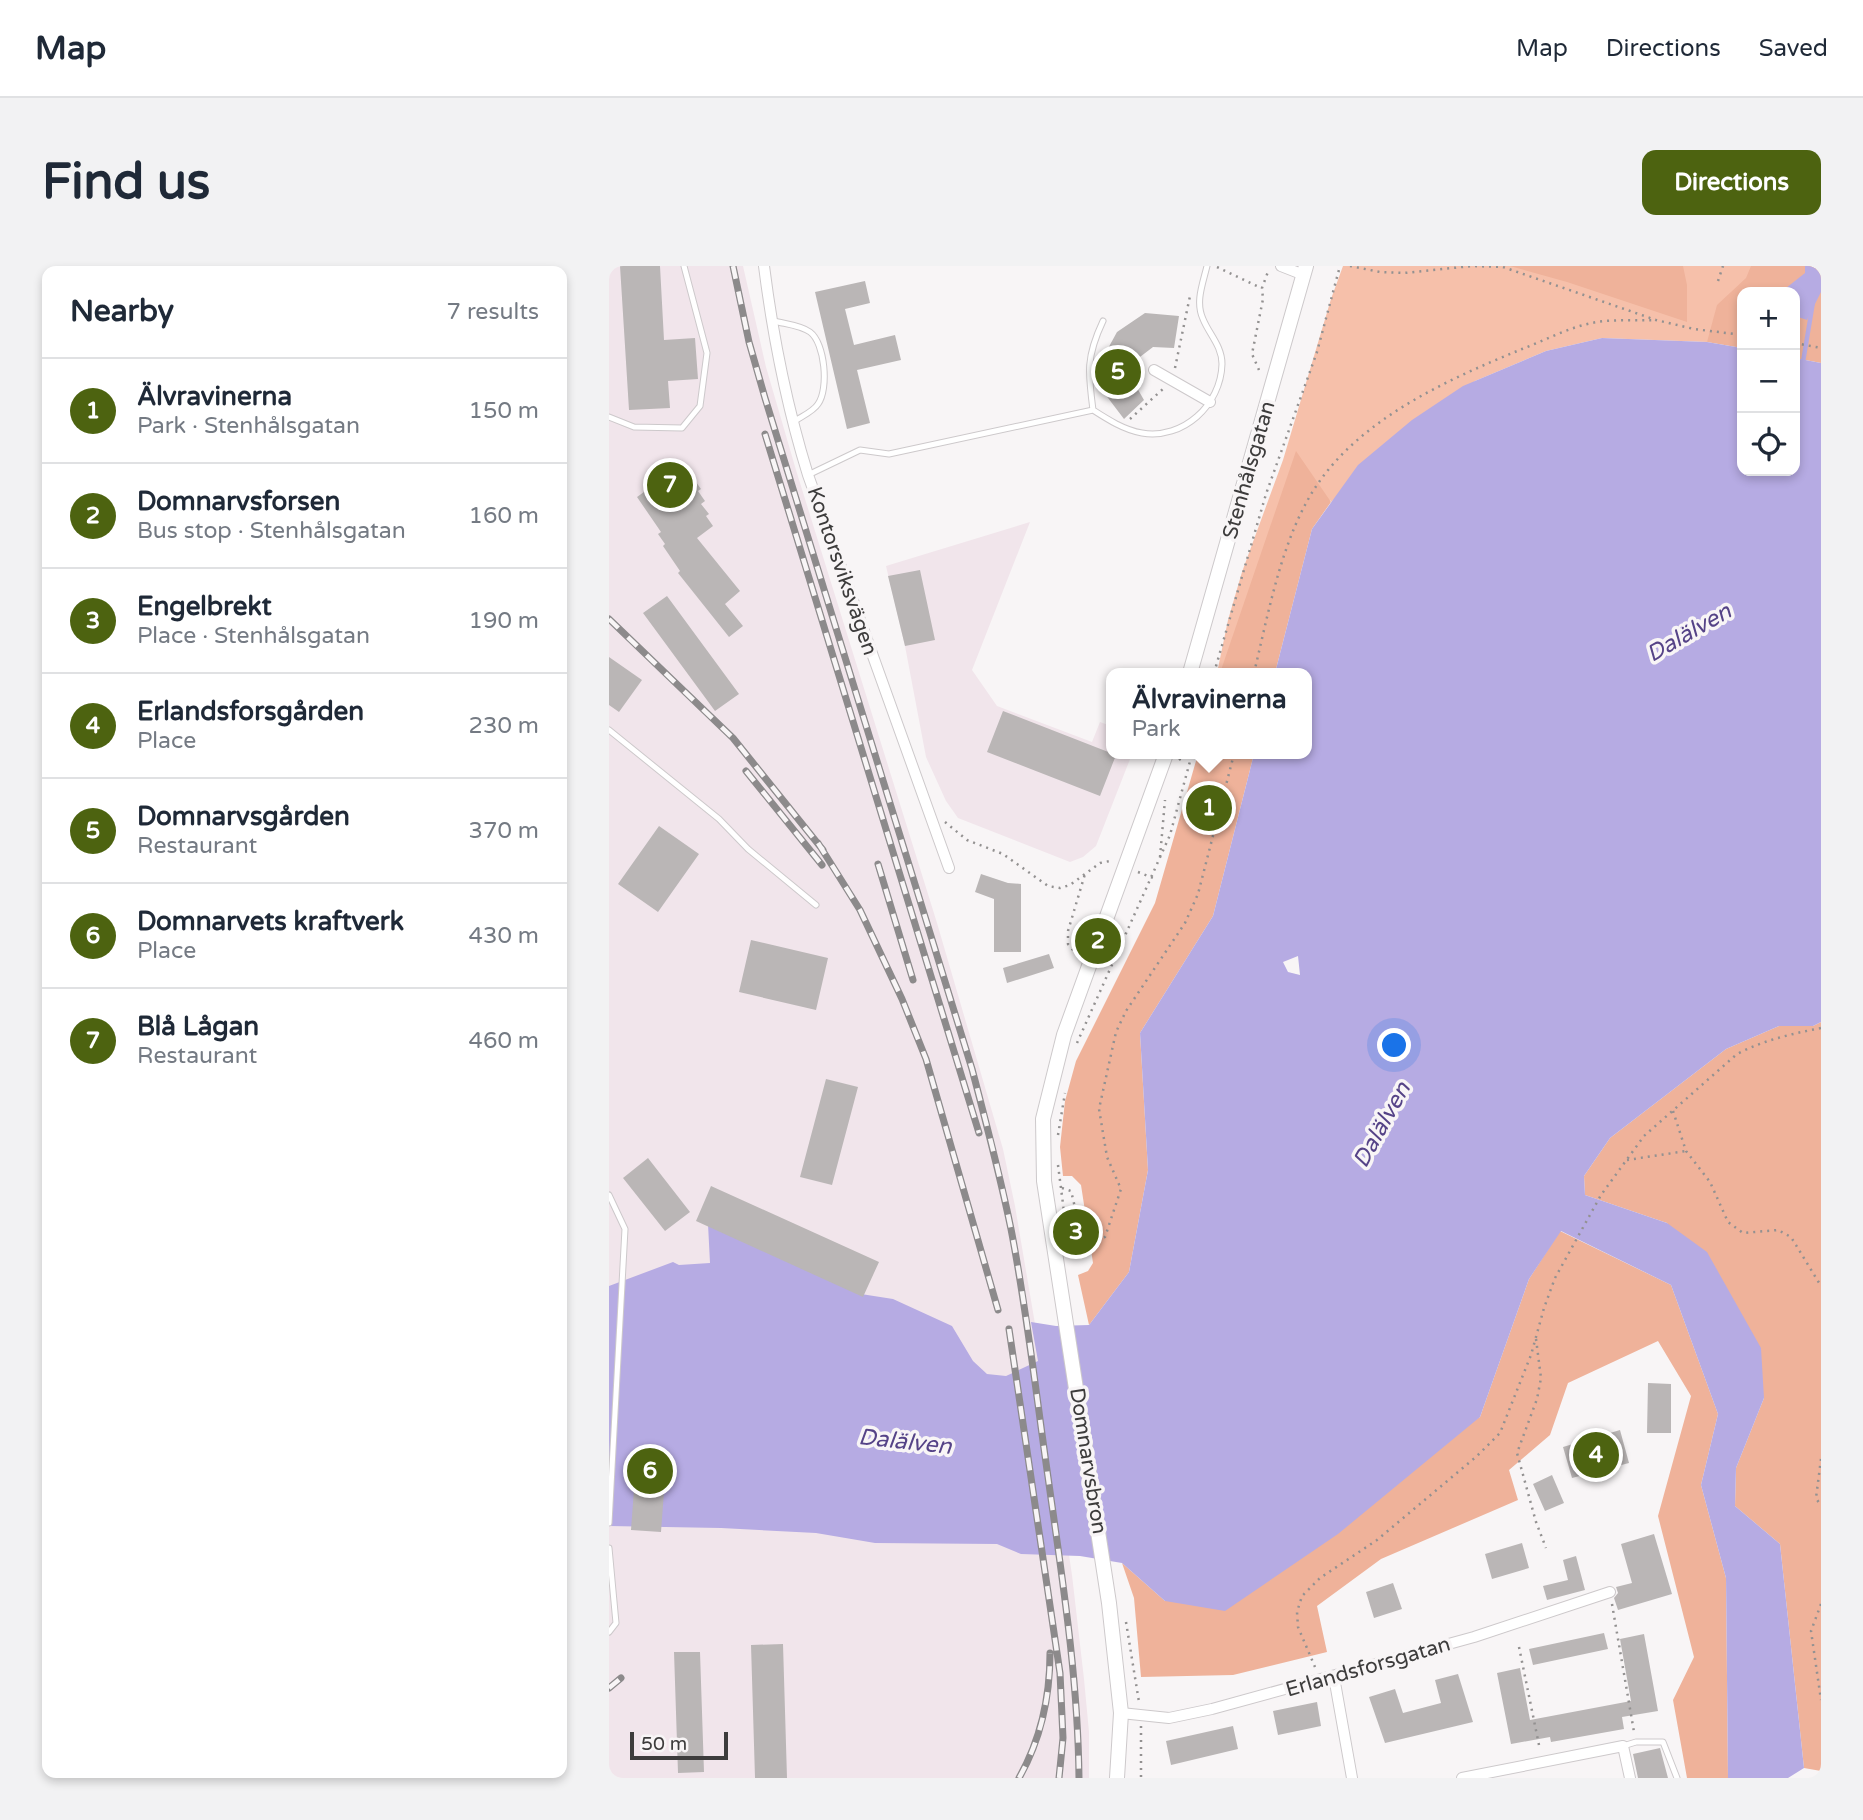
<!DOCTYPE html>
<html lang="en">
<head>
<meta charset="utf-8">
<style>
  body { margin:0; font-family:"Varela Round",sans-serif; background:#f2f2f3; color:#1f2937 }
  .controls { position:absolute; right:21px; top:21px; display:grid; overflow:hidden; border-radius:14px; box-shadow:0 4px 10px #0003 }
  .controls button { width:63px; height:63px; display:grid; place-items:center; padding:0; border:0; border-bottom:2px solid #e0e1e3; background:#fff; color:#1f2937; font:35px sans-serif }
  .scale { position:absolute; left:21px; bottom:18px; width:98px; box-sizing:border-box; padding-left:7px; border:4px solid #3d3c3c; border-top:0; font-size:19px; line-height:24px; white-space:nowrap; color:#3d3c3c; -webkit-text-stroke:5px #f8f5f6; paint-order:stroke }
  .you { position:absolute; left:786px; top:780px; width:24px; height:24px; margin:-18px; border:5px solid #fff; border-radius:50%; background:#1a73e8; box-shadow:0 0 0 10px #1a73e833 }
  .badge { display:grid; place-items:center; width:46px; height:46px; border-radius:50%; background:#4d6310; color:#fff; font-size:23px; font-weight:700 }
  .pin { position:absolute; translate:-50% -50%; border:4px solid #fff; box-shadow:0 2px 7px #0006 }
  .popup { position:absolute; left:497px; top:402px; width:206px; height:91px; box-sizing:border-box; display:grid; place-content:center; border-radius:14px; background:#fff; filter:drop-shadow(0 2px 5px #0005); font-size:23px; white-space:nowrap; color:#747a83 }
  .popup b { font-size:26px; color:#1f2937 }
  .popup::after { content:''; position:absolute; left:50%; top:100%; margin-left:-14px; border:14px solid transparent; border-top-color:#fff }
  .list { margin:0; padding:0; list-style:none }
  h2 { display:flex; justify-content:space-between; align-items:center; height:91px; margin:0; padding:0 28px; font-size:30px }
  h2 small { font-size:23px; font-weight:400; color:#747a83 }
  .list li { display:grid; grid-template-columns:46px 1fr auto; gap:21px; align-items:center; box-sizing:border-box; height:105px; padding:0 28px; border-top:2px solid #e0e1e3 }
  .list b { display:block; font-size:26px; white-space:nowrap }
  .list p { margin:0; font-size:23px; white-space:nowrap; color:#747a83 }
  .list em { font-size:23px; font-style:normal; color:#747a83 }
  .icon { flex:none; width:38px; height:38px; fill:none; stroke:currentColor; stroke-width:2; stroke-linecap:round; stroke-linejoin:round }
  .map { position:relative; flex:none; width:1212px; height:1512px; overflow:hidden; border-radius:14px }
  header { display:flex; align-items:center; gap:42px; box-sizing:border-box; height:98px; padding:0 35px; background:#fff; border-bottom:2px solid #e0e1e3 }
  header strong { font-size:33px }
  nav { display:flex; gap:38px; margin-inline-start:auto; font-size:24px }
  .intro { display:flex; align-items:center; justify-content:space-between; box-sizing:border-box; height:168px; padding:0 42px }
  h1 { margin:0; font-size:49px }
  .button { padding:18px 32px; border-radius:14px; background:#4d6310; color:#fff; font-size:24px; font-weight:700 }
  main { display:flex; gap:42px; padding:0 42px }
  aside { flex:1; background:#fff; border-radius:14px; box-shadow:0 4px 10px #0003 }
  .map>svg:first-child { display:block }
</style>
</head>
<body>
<header>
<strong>Map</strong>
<nav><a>Map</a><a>Directions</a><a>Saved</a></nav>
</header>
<div class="intro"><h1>Find us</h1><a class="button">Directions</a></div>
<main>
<aside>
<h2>Nearby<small>7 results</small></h2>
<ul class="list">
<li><span class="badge">1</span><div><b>Älvravinerna</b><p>Park · Stenhålsgatan</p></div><em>150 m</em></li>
<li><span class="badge">2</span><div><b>Domnarvsforsen</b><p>Bus stop · Stenhålsgatan</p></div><em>160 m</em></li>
<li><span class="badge">3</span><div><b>Engelbrekt</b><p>Place · Stenhålsgatan</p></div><em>190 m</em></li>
<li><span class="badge">4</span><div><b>Erlandsforsgården</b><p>Place</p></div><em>230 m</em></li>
<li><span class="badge">5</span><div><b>Domnarvsgården</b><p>Restaurant</p></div><em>370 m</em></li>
<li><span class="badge">6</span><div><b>Domnarvets kraftverk</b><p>Place</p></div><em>430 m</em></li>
<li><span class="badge">7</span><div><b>Blå Lågan</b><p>Restaurant</p></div><em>460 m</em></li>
</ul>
</aside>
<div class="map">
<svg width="1212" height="1512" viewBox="0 0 1212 1512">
  <rect width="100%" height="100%" fill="#f8f5f6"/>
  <path fill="#f1e5eb" d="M0,0H134L157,101L187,204L328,657L394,883L406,940L425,1052L463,1309L475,1413L480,1466V1512H0Z
    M421,256L363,404L388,440L483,476L491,456L502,460V488H523L487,580L474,591L461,596L349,552L337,535L317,491L296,380L277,300Z"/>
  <path fill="#f6c0aa" d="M734,0H1212L1186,26H1133L1098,76L993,72L937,85L866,115L722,236L721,234L703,257L659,407H608L619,354L633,306L674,194L722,33Z"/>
  <path fill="#efb29a" d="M901,0H1074L1078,19V56L958,16Z
    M1142,0H1212V97L1186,92V26H1133V82L1098,76L1108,39L1137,12Z
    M687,185L722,236L703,263L666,407H611Z
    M589,488H645L604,650L531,767L539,904L520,1006L480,1059L469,1009L479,1005L484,997L472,919L463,910H454L451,881L456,835L467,795L546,637Z
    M1212,756V1505L1195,1502L1171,1278L1126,1240L1127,1202L1155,1132L1058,957L976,929L975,910L1001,872L1117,783L1170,760H1204Z
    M951,965L1062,1019L1109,1148L1092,1219L1117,1312L1119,1512H1078L1064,1434L1085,1391L1049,1250L1082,1130L1049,1075L959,1117L941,1169L900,1204L909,1234L772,1293L708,1340L718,1386L624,1409L532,1411L525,1332L513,1297L556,1335L871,1151L920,1013Z"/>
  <path fill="#b6abe3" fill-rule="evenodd" d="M1196,0H1212V26L1198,54L1186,50V26H1172L1196,7Z
    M993,72L1098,76L1133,82V205H1186V92L1212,97V756L1204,760H1170L1117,783L1001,872L975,910L976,929L1058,957L1098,986L1152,1082L1155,1132L1127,1202L1126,1240L1171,1278L1195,1502L1179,1512H1119L1117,1312L1092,1219L1109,1148L1062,1019L952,965L920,1013L871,1151L729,1268L616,1345L556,1335L513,1297L471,1290L412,1288L388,1278L266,1277L207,1267L112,1262L0,1260V1020L64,996L70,999L101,997L99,958L252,1028L284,1033L343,1060L364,1095L378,1108L397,1110L429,1095L422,1056L447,1060L480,1059L520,1006L539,904L531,767L604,650L645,488H698V407H666L703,263L749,199L803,154L854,120L937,85ZM689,690L691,709L679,706L674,696Z"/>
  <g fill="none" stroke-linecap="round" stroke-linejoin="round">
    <path stroke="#b6abe3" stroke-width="4.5" d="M1194,96L1204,36"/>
  </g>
  <path fill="#bab6b6" d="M11,0H51L55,74L86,72L89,113L59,115L61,142L20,144Z
    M256,15L261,37L236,43L245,79L286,69L292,94L248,104L261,157L238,163L206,26Z
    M536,47L570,50L565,82L544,81L527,94L524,115L535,134L515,153L496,128L491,97L508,66Z
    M74,198L92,223L89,225L96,235L92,238L100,248L97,250L104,260L88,272L131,325L116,338L134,360L120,371L69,307L71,305L54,280L56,278L49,268L52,266L28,231Z
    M311,304L326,374L296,380L279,310Z
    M58,330L130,428L106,445L34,347Z
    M0,391L33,414L10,446L0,439Z
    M394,445L507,489L491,530L378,486Z
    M50,560L90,588L49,646L9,618Z
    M372,608L399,617L412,618V686H385V633L366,626Z
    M142,674L219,692L207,744L130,726Z
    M440,688L445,702L398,717L394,702Z
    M217,813L249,821L223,919L191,911Z
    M39,892L81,946L56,965L14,912Z
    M102,920L270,996L254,1031L87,955Z
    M1039,1117L1062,1118V1167H1038Z
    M1011,1164L1020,1197L963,1212L954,1181Z
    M28,1183L58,1185L52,1266L22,1264Z
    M943,1209L955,1237L936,1245L924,1218Z
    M1045,1268L1063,1328L1009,1344L1005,1332L1009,1327L1007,1321L1023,1317L1012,1278Z
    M913,1277L920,1302L883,1313L876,1288Z
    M967,1290L976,1324L938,1334L934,1320L959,1314L954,1294Z
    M784,1317L793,1343L765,1352L757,1326Z
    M995,1367L999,1383L924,1399L920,1383Z
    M1035,1368L1049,1445L1013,1451L1015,1463L942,1476L941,1471L902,1478L888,1407L911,1402L921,1454L1022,1435L1011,1373Z
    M174,1378L178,1512H146L142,1379Z
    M65,1386H91L95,1506L69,1507Z
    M849,1408L864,1456L776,1477L760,1431L786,1423L794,1447L832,1437L826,1414Z
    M708,1436L712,1460L669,1469L664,1445Z
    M624,1460L629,1483L562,1499L557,1475Z
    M1051,1482L1059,1512H1029L1024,1488Z"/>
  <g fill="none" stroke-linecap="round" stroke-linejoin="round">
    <defs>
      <path id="service" d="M165,55C176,58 191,59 201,66C216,77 220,123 209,138C204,146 191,151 183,157
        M494,55C477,91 479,106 484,144C498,153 515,164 533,167C574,174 612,139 613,98C613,80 600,68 594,53C586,36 594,17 598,0
        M0,151L25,161L73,162L91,140L98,87L75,0
        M199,209L251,184L280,188L484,144
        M0,464L110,553L139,583L207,639
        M0,929L16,963L0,1257
        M0,1282L7,1357L0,1366
        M1014,1480L1027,1476H1054L1068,1512"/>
      <path id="minor" d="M155,0C164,71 178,141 199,209L340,602
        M672,0L695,9
        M545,104L601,136
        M725,1411L743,1512
        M512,1447L560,1452L603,1443L865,1371L1001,1326
        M853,1512L1014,1480L1021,1512"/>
      <path id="tertiary" d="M581,407L697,0
        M508,1512L512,1447L500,1337L435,915L434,853L455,769L557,488"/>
    </defs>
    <use href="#service" stroke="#cdc9cb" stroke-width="7"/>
    <use href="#minor" stroke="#cdc9cb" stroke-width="12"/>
    <use href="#tertiary" stroke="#cdc9cb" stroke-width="16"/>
    <path stroke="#939191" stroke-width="2.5" stroke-dasharray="2 5" stroke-linecap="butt" d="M741,0L771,6L795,7L863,0L894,1L1047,54L1085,63L1133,69
      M608,1L652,22
      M1109,15L1114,0
      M1186,77L1212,82
      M566,102L581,30
      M650,104L643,88L654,33L653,22L660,3
      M521,153L555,122
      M605,407L657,228L708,86L731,0
      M645,407C658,353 670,288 696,239C738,158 833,116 913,83C937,74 962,60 988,56C1007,53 1028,55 1047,54
      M570,494L576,488
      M336,556L358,574L394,588L439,620L451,622L461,619L491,597L501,595
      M551,591L556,534
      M529,606L544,612
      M473,675L468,689L459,678V665L476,608
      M468,777L561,569L583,488
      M1064,845L1077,885L1101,916L1119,956L1134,967L1169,964L1182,971L1212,1020
      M449,869L456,827
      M1018,894L1077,885
      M449,899L458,969
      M453,922L462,925L474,974L472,983L461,988
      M474,974L496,971L512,923L498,891L490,843L507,766L517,745L576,657L589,628L625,488
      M927,1073L932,1112L928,1133L908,1187L927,1256L937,1282
      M1212,1193L1207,1232L1212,1240
      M1003,1338L1025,1466
      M1212,1338L1202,1365L1212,1434
      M517,1356L530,1436
      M910,1381L931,1484
      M706,1401L689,1361L688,1346L693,1330L711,1312L768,1274L868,1190L891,1167L922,1089L935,1042L946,1012L992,929L1035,870L1128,788C1155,774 1182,768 1212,762
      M532,1460V1512"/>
    <use href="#service" stroke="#fff" stroke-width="5"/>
    <use href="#minor" stroke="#fff" stroke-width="10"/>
    <use href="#tertiary" stroke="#fff" stroke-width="14"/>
    <defs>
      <path id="rail" d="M124,0L140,76L156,132L363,803C377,856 391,909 402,963C418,1045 427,1128 439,1211C453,1311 469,1411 470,1512
        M156,168L370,867
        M0,353L124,472L214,584
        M137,505L213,599
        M209,577L251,644L293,733L317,793L389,1044
        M269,598L304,714
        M400,1063L451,1407L454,1472L450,1512
        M0,1422L12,1412
        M410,1512C432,1473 441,1431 441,1387"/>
    </defs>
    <use href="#rail" stroke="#8c8a8b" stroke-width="7"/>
    <use href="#rail" stroke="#f8f5f6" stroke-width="4.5" stroke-dasharray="13" stroke-linecap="butt"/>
  </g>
  <g text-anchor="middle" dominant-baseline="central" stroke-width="7" stroke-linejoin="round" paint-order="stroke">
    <g font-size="21" fill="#3d3c3c" stroke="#f8f5f6">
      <text transform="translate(640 204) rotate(-74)">Stenhålsgatan</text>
      <text transform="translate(233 305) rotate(71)">Kontorsviksvägen</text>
      <text transform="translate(479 1195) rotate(81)">Domnarvsbron</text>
      <text transform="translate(759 1401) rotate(-16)">Erlandsforsgatan</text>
    </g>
    <g font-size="23" font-style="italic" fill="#554387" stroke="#f8f5f6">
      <text transform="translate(1080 367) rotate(-30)">Dalälven</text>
      <text transform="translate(773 859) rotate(-61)">Dalälven</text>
      <text transform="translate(296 1176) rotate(6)">Dalälven</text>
    </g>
  </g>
</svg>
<div class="controls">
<button>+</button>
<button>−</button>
<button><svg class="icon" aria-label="locate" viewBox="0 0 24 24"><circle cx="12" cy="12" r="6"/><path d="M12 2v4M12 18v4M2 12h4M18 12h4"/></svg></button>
</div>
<div class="scale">50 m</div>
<div class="you"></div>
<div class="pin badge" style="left:600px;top:542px">1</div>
<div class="popup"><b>Älvravinerna</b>Park</div>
<div class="pin badge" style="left:489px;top:675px">2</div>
<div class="pin badge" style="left:467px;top:966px">3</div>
<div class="pin badge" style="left:987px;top:1189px">4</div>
<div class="pin badge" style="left:509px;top:106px">5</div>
<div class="pin badge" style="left:41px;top:1205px">6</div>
<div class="pin badge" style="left:61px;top:219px">7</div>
</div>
</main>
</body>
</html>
